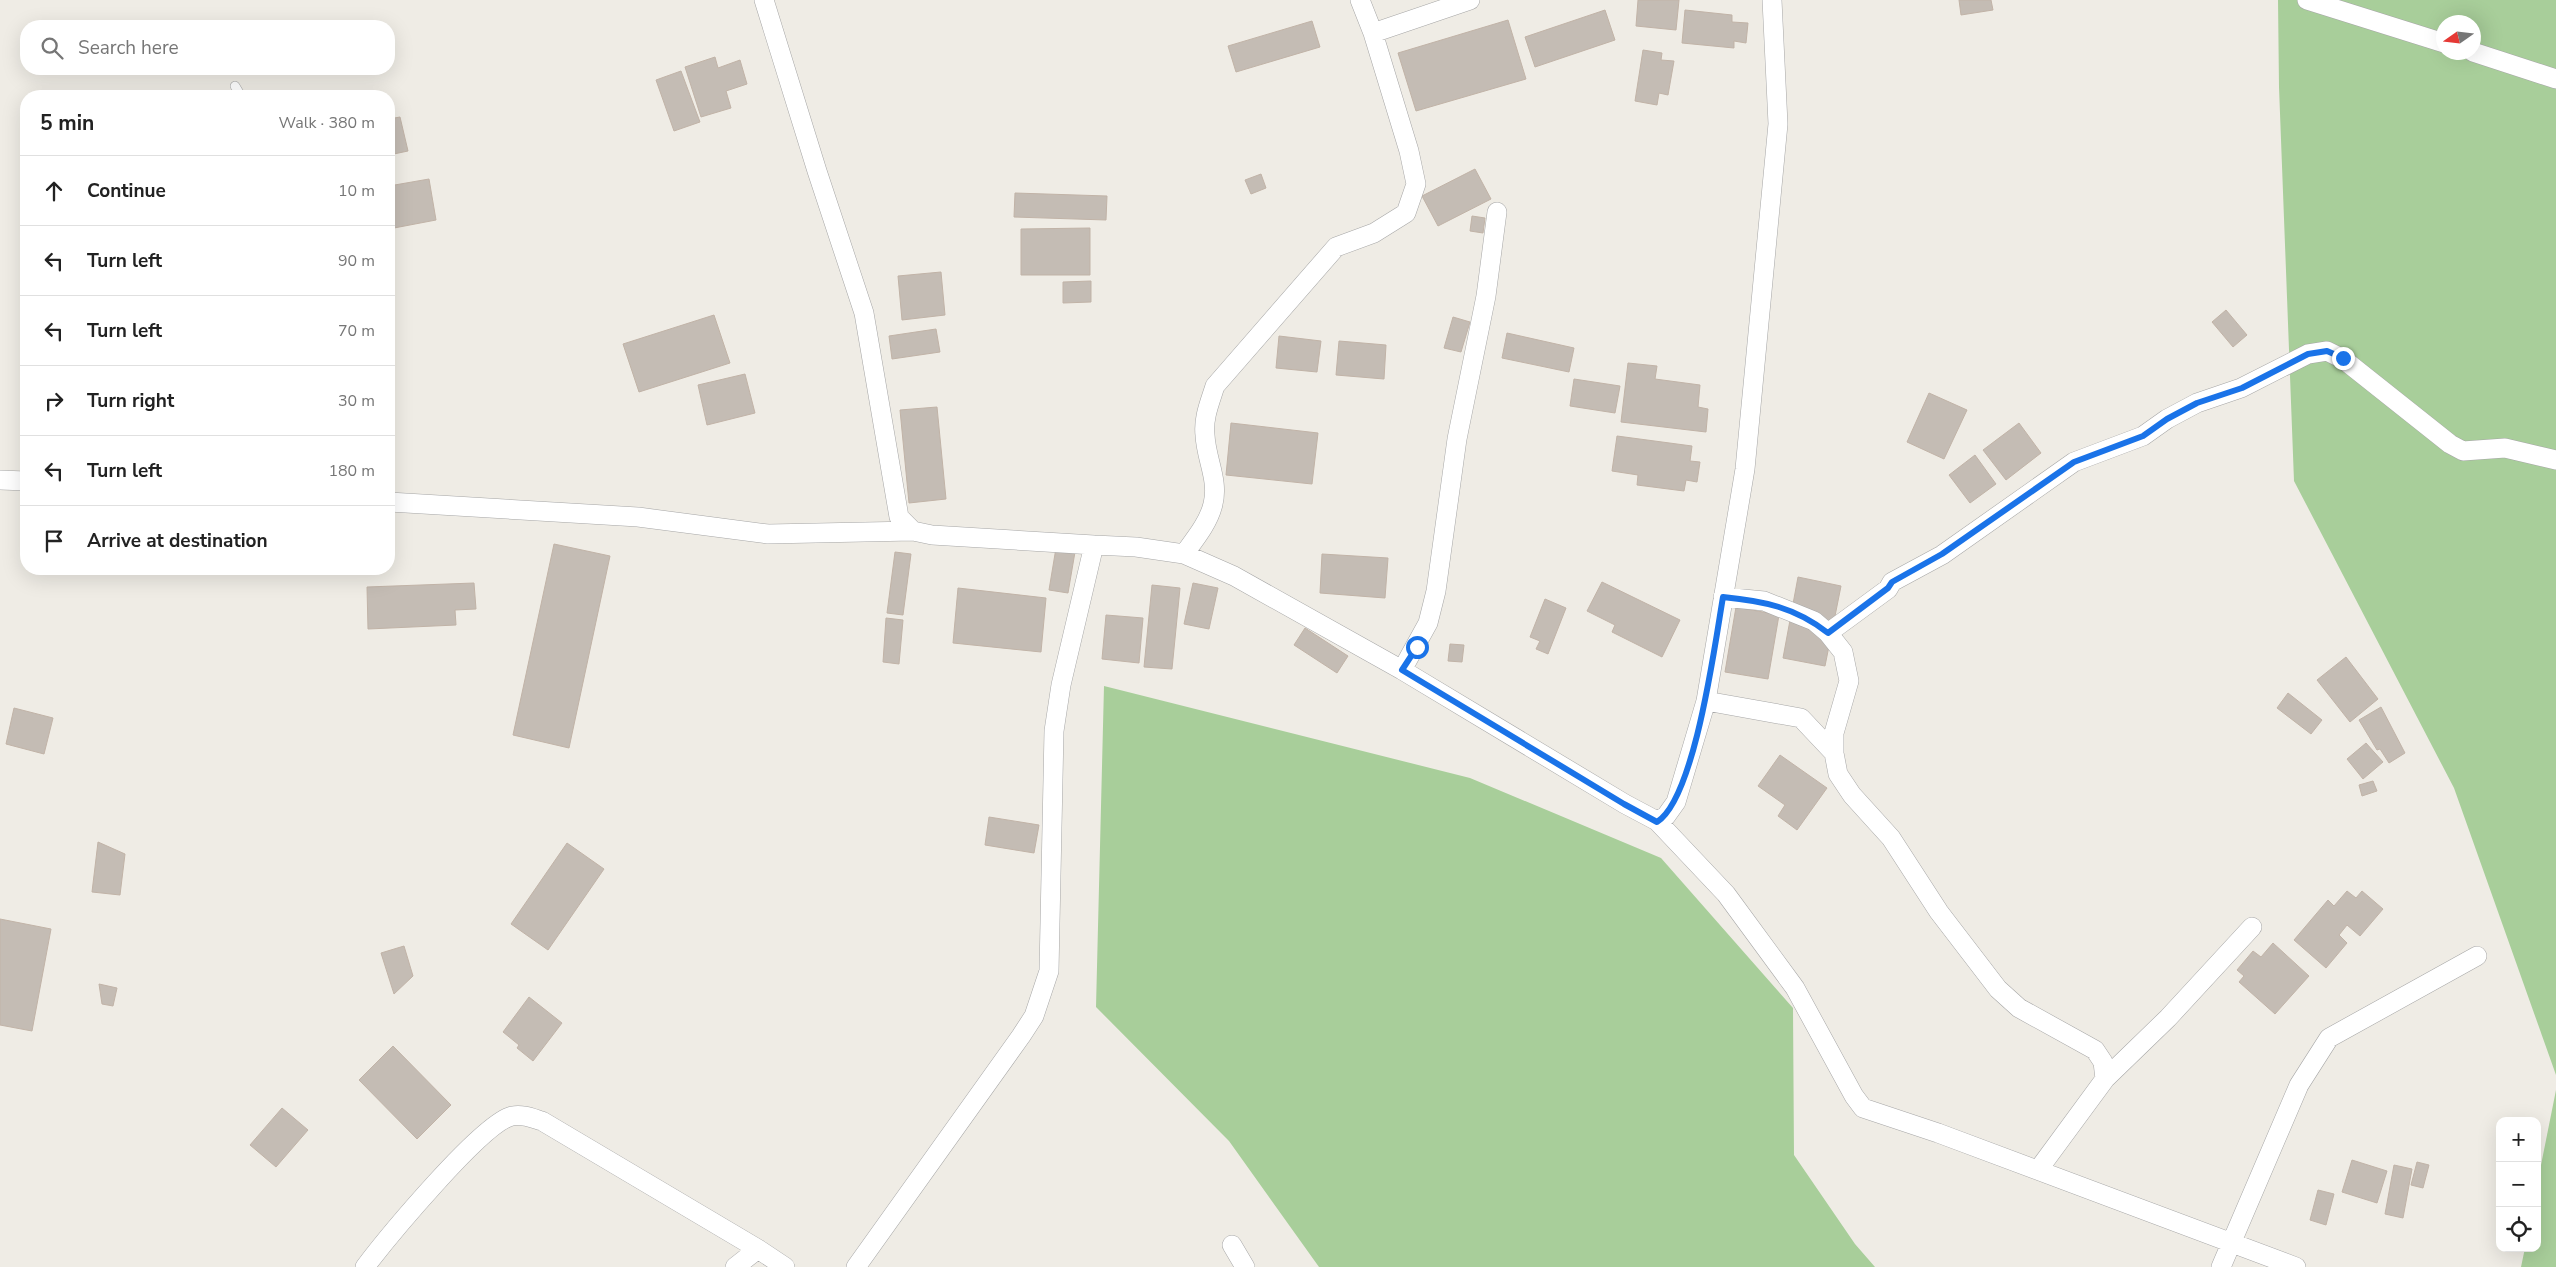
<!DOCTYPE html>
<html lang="en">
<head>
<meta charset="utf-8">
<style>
  body { margin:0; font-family:"Nunito Sans",sans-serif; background:#f2f2f2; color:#222 }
  .controls { position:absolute; right:15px; bottom:15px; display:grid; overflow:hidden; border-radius:10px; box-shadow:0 5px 20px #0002 }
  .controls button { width:45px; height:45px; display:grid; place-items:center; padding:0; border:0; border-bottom:1px solid #e0e0e0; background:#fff; color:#222; font:25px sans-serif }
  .compass { position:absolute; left:2436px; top:15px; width:45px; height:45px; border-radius:50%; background:#fff; box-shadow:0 5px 20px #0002; rotate:256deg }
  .stop { position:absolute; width:15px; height:15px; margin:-11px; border:4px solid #1a73e8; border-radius:50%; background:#fff }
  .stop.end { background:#1a73e8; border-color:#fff; box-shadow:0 1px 5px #0008 }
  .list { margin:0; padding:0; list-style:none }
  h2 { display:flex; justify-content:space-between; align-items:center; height:65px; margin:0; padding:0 20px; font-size:21px }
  h2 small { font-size:16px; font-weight:400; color:#767676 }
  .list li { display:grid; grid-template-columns:32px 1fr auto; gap:15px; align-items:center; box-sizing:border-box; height:70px; padding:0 20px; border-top:1px solid #e0e0e0 }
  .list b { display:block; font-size:19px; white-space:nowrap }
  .list em { font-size:16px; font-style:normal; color:#767676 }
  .icon { flex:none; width:28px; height:28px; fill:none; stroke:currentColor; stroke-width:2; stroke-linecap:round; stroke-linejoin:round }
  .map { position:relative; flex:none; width:2556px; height:1267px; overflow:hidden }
  .search { position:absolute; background:#fff; box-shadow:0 5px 20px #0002; left:20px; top:20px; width:375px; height:55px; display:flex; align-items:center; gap:12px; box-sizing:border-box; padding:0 18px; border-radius:20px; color:#767676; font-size:19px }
  .panel { position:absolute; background:#fff; box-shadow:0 5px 20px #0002; left:20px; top:90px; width:375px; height:485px; border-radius:20px }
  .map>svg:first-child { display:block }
</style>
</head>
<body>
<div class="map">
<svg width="2556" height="1267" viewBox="0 0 2556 1267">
  <rect width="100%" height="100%" fill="#efece5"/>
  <path fill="#a8ce9a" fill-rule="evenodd" d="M2278,0H2556V1075L2454,788L2294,481L2279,87ZM2444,22H2474V52H2444Z
    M1104,686L1470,778L1661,858L1793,1008L1794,1155L1855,1244L1875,1267H1319L1229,1141L1096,1007Z
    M2556,1090V1267H2521L2525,1248H2537V1185Z"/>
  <path fill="#c4bcb4" stroke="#c1b3a7" d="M1638,0H1679L1676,30L1636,26Z
    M1959,0H1991L1993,10L1961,15Z
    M1605,10L1615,40L1535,67L1525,37Z
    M1685,10L1732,15V22L1748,23L1746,43L1734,41V48L1682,43Z
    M1508,20L1526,79L1416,111L1398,53Z
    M1312,21L1320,47L1236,72L1228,46Z
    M1643,50L1662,53L1661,60L1674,61L1668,95L1659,93L1657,105L1635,101Z
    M715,57L718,68L740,60L747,84L726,91L731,108L701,117L685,67Z
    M681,71L700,122L674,131L656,80Z
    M400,117L408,151L389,155V119Z
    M1475,169L1491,199L1438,226L1422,196Z
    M1261,174L1266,188L1251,194L1245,180Z
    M429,179L436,220L394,228L389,186Z
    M1015,193L1107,196L1106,220L1014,217Z
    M1472,216L1485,218L1483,233L1470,231Z
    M1090,228V275H1021V229Z
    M941,272L945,315L902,320L898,276Z
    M1091,281V302L1063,303V282Z
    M2226,310L2247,335L2233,347L2212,322Z
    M714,315L730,363L639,392L623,344Z
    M1453,317L1470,322L1461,352L1444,348Z
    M936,329L940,352L892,359L889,336Z
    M1507,333L1574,348L1569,372L1502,358Z
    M1279,336L1321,341L1317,372L1276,368Z
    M1339,341L1386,345L1384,379L1336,375Z
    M1628,363L1657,366L1655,379L1700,385L1698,407L1708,409L1706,432L1621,422Z
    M745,374L755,413L707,425L698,385Z
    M1574,379L1620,386L1615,413L1570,406Z
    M1929,393L1967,410L1944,459L1907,442Z
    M937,407L946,499L909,503L900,410Z
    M1231,423L1318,433L1312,484L1226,475Z
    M2019,423L2041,453L2006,480L1983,450Z
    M1617,436L1692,446L1690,461L1700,462L1697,482L1686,480L1684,491L1637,485L1638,475L1612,471Z
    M1975,455L1996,484L1970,503L1949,475Z
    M554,544L610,556L569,748L513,735Z
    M1056,548L1075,552L1068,593L1049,590Z
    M895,552L911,554L903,615L887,613Z
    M1322,554L1388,558L1385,598L1320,593Z
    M1798,577L1841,586L1825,666L1783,658Z
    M1602,582L1680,620L1662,657L1612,632L1615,625L1587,611Z
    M474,583L476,609L455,610L456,625L368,629L367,587Z
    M1193,583L1218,588L1209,629L1184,624Z
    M1152,585L1180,588L1172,669L1144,667Z
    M958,588L1046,598L1041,652L953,643Z
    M1545,599L1566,608L1548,654L1536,649L1540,641L1530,637Z
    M1736,607L1779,615L1768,679L1725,672Z
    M1106,615L1143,618L1139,663L1102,659Z
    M886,618L903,620L899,664L883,662Z
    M1305,628L1348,656L1337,673L1294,645Z
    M1450,644L1464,645L1462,662L1448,661Z
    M2346,657L2378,699L2350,722L2317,680Z
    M2288,693L2322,720L2311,734L2277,708Z
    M2381,707L2405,753L2389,763L2380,749L2377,750L2359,720Z
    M14,708L53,718L44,754L6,744Z
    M2366,743L2383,762L2363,779L2347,759Z
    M1780,755L1827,788L1797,830L1778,816L1785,805L1758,786Z
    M2373,781L2377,791L2362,796L2359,785Z
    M989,817L1039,825L1034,853L985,845Z
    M98,842L125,854L120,895L92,892Z
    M567,843L604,869L548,950L511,924Z
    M2347,891L2356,898L2362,891L2383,909L2360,936L2347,925L2339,935L2347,943L2326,968L2294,940L2328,900L2334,906Z
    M0,919L51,929L32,1031L0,1025Z
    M2273,943L2309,976L2275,1014L2239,982L2244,976L2237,970L2253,951L2261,957Z
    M404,946L413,976L394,994L381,953Z
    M99,984L117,988L113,1006L102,1004Z
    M529,997L562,1023L533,1061L517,1048L519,1045L503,1032Z
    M393,1046L451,1105L417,1139L359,1080Z
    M282,1108L308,1130L276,1167L250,1145Z
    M2352,1160L2387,1171L2377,1203L2342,1192Z
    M2417,1162L2429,1165L2423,1188L2411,1185Z
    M2394,1165L2412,1169L2403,1218L2385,1214Z
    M2318,1190L2334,1194L2326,1225L2310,1220Z"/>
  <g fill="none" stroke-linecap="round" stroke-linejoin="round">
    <defs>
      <path id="lane" d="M235,86L241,96"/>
      <path id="street" d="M764,0L817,171L864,313L899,517L913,531L932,535L1094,545
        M2307,0L2444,43
        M1373,33L1470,0
        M2473,52L2556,79
        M0,480L26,481
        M389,502L638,517L768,534L913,531
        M1184,554C1195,539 1209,522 1213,504C1219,480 1206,459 1205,435C1203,418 1210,402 1215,386L1336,247L1374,233L1406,213L1416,184L1409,151L1373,33L1360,0
        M1723,597L1764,601L1814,621L1828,633L1843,652L1849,681L1834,733V753L1838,774L1852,795L1891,838L1939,912L1998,989L2019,1008L2095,1050L2103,1062L2105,1079L2038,1170
        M1828,633L1888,589L1892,582L1942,555L2074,462L2143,436L2167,419L2197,403L2241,388L2308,354L2327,351L2343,359L2450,444L2463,451L2505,448L2556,460
        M1402,670L1428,623L1436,591L1457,439L1486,296L1497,212
        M1706,701L1801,718L1834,753
        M1657,821L1666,816L1676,802L1706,701L1745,469L1778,124L1772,0
        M2105,1079L2168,1018L2252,927
        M1232,1245L1245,1267
        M365,1267C387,1238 482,1123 512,1116C523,1114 532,1118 542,1121L758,1249L785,1267
        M735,1267L758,1249
        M856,1267L1021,1036L1034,1016L1049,971L1054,731L1061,685L1094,545L1136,547L1184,554L1234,576L1402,670L1625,804L1657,821L1726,894L1795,988L1854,1096L1863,1108L1938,1133L2296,1267
        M2221,1267L2299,1085L2329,1038L2477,956"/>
    </defs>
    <use href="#lane" stroke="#a6a6a6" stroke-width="10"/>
    <use href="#street" stroke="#a6a6a6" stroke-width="20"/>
    <use href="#lane" stroke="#fff" stroke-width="9"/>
    <use href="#street" stroke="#fff" stroke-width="19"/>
  </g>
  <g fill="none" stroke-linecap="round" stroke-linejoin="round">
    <path stroke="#1a73e8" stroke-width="6" d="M1417,647L1402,670L1624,804L1657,822C1695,798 1715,643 1723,597C1763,601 1795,607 1828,633L1888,588L1892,582L1942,554L2074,462L2143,436L2167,419L2197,403L2242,388L2308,354L2327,351L2343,358"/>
  </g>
</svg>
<div class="controls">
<button>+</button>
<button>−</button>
<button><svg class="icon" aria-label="locate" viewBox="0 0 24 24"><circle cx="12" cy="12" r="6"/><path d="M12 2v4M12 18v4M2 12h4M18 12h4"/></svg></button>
</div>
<svg class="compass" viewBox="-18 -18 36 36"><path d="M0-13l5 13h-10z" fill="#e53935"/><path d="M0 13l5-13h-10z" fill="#767676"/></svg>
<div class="stop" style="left:1417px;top:647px"></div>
<div class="stop end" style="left:2343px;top:358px"></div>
<div class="search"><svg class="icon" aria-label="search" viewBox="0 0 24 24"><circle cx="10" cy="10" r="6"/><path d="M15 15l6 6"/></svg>Search here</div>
<section class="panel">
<h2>5 min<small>Walk · 380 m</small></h2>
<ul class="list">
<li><svg class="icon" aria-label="ahead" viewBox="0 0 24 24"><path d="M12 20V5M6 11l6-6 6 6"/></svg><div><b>Continue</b></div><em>10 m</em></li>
<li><svg class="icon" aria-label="left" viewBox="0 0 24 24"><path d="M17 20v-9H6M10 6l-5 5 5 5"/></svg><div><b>Turn left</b></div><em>90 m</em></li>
<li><svg class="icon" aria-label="left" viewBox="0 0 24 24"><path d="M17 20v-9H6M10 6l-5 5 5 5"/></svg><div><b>Turn left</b></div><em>70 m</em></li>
<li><svg class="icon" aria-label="right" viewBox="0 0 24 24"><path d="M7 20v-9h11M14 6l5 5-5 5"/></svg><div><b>Turn right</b></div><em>30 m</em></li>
<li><svg class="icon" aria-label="left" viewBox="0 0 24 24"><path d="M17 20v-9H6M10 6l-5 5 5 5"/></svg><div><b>Turn left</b></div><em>180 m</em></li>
<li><svg class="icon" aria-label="arrive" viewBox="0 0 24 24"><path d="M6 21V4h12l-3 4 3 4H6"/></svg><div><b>Arrive at destination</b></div></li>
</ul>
</section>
</div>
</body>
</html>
